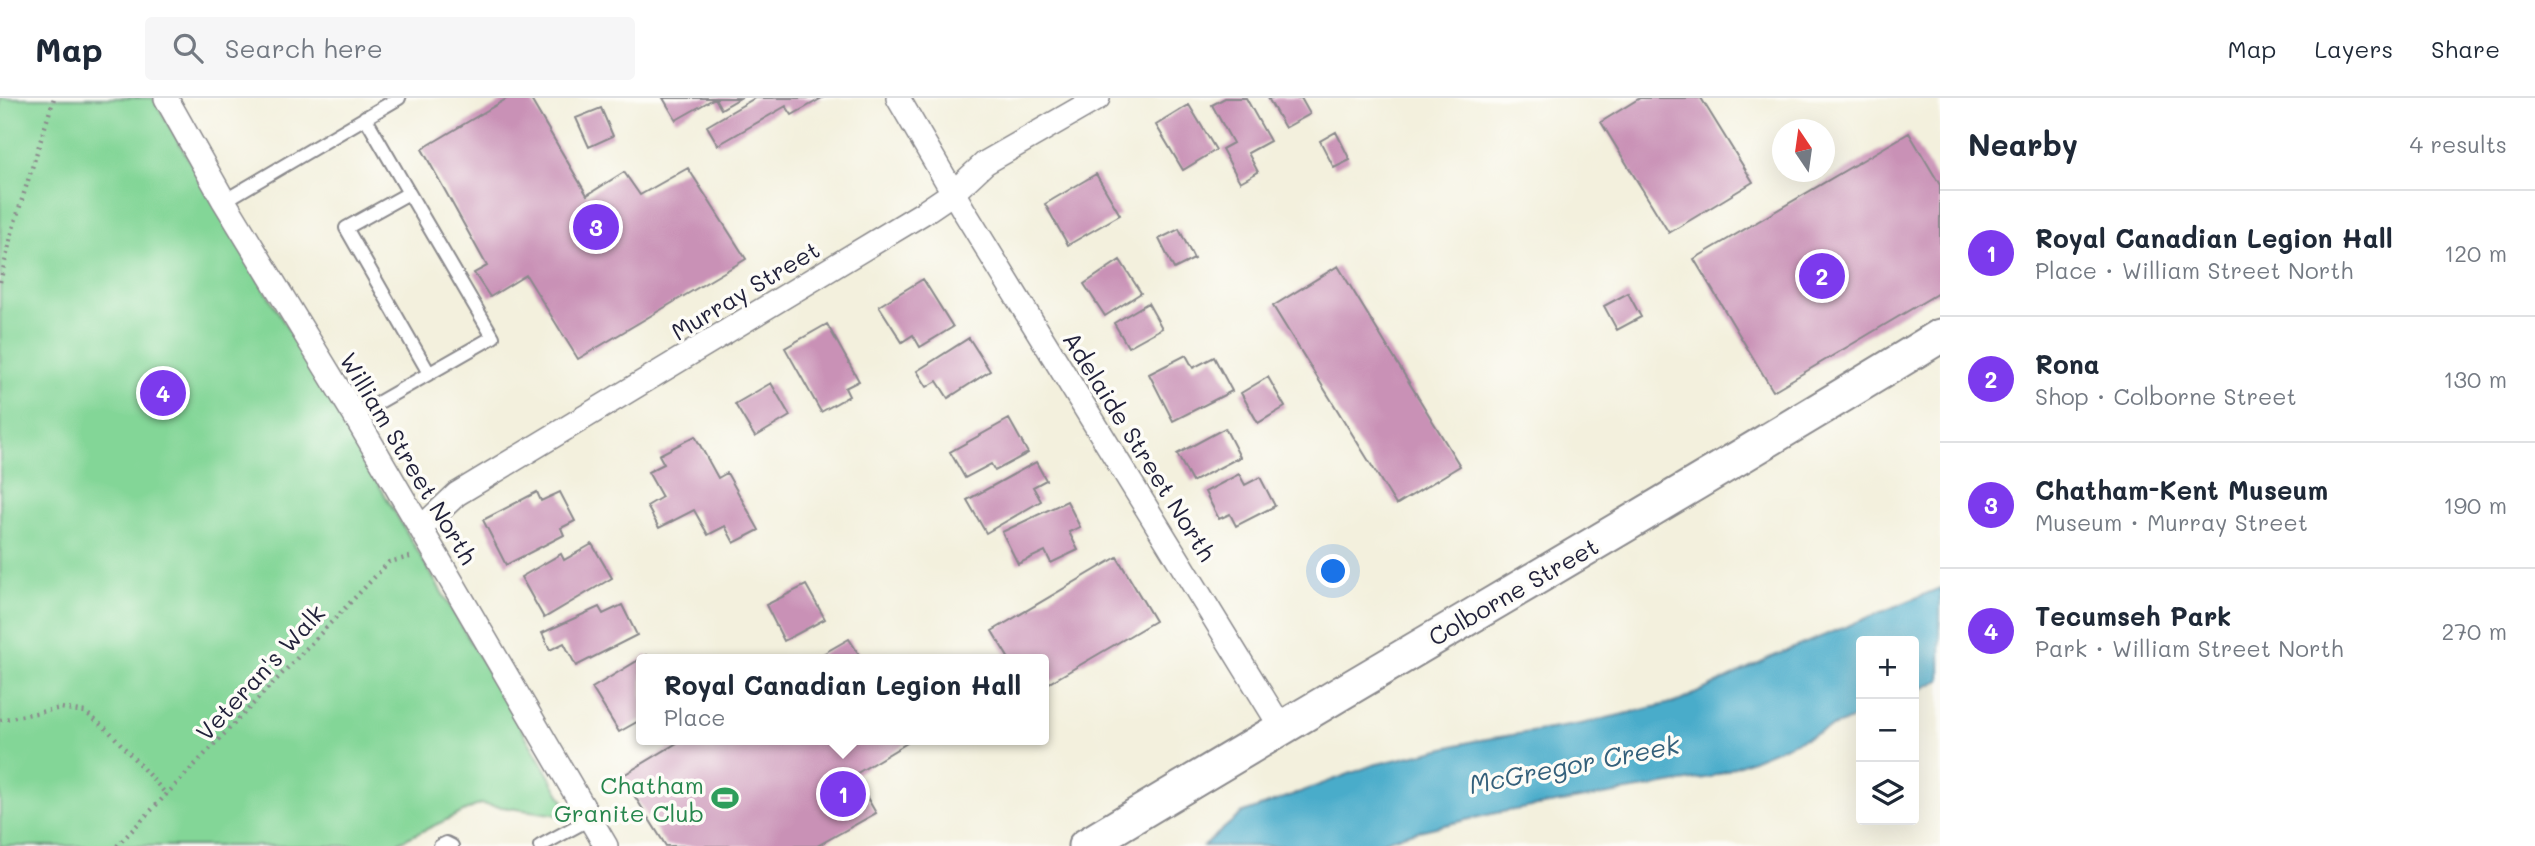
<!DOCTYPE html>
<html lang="en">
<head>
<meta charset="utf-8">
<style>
  body { margin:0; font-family:Mali,sans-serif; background:#f6f6f7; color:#1f2937 }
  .controls { position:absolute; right:21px; bottom:21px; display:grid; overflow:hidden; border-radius:7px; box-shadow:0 7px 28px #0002 }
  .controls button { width:63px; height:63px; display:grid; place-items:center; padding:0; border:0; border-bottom:2px solid #e0e1e3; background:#fff; color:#1f2937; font:35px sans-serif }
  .compass { position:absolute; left:1772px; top:21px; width:63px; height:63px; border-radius:50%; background:#fff; box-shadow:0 7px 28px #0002; rotate:347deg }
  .you { position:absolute; left:1334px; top:474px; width:24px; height:24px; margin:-18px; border:5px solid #fff; border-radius:50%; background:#1a73e8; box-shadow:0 0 0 10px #1a73e833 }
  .badge { display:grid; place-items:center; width:46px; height:46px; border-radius:50%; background:#7c3aed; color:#fff; font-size:23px; font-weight:700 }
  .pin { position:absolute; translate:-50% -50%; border:4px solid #fff; box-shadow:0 2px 7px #0006 }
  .popup { position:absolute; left:636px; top:556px; width:413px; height:91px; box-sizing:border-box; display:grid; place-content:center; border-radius:7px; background:#fff; filter:drop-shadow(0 2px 5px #0005); font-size:23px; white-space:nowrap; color:#747a83 }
  .popup b { font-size:26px; color:#1f2937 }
  .popup::after { content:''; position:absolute; left:50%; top:100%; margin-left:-14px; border:14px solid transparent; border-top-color:#fff }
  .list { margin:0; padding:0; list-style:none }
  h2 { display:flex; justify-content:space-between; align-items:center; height:91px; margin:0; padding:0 28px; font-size:30px }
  h2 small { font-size:23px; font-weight:400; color:#747a83 }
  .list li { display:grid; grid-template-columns:46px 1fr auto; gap:21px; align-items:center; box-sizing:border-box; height:126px; padding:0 28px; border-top:2px solid #e0e1e3 }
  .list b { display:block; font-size:26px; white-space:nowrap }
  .list p { margin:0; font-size:23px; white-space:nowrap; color:#747a83 }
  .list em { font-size:23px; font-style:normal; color:#747a83 }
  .icon { flex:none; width:38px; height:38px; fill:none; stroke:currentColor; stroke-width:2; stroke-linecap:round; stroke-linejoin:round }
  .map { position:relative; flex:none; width:1940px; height:748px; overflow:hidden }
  header { display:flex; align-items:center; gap:42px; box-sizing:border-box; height:98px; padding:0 35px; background:#fff; border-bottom:2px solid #e0e1e3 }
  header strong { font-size:33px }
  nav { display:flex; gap:38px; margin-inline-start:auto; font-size:24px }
  .search { width:490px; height:63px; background:#f6f6f7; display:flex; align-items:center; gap:18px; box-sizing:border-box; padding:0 24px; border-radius:7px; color:#747a83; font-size:26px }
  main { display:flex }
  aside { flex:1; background:#fff }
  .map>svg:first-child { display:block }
</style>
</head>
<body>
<header>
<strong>Map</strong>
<div class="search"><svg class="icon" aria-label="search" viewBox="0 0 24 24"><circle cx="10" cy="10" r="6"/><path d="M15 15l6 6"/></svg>Search here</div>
<nav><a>Map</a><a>Layers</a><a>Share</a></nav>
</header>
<main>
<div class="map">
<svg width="1940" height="748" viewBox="0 0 1940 748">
  <rect width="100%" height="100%" fill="#fdfcf7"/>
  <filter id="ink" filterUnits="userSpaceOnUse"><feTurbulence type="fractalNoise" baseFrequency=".0143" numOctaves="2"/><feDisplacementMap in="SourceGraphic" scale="14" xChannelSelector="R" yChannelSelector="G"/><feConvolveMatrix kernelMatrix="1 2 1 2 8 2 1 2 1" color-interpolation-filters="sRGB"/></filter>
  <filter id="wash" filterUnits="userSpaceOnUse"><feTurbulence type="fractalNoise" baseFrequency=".00686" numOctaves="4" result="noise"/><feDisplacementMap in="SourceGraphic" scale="28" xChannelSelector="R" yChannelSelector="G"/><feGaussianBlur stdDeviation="1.57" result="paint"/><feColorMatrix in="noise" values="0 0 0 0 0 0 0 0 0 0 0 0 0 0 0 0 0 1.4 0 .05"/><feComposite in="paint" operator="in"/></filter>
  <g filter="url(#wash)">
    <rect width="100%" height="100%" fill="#f3f0dd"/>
    <path fill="#83d697" stroke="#527c69" stroke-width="2" d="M0,0H153L573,719L480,706L391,748H0Z"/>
    <path fill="#4aacca" stroke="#366782" stroke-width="2" d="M1940,490V582L1914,595V543H1861V617L1711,679L1496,715L1406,736L1372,748H1203L1241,716L1373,667L1474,643L1581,626L1680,603L1769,560Z"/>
    <g id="blocks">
      <path fill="#c991b6" d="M508,0H530L587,97L624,74L640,97L688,70L746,161L578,261L526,177L490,199L474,175L487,168L422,51Z
        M663,0H740L721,11L715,0L676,22Z
        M755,0H822L792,17L786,8L718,47L707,28Z
        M1225,0H1246L1270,43L1248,55L1258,74L1240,84L1222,51L1233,45L1212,7Z
        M1268,0H1301L1310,16L1285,30Z
        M1640,0H1701L1753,84L1669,135L1601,24Z
        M1189,7L1216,52L1183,72L1156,27Z
        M601,10L613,38L589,49L576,20Z
        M1336,34L1350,62L1334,70L1320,43Z
        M1909,35L1940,87V194L1773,293L1694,161Z
        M1096,76L1120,117L1068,147L1045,106Z
        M1179,131L1194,161L1174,171L1159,141Z
        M1120,162L1141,195L1105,218L1084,186Z
        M1338,168L1460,368L1396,407L1273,208Z
        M923,181L953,229L920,249L913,237L902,244L879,208Z
        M1628,195L1641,219L1617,232L1604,208Z
        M1148,205L1162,230L1128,249L1114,225Z
        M827,226L859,283L845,290L849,298L821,314L785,250Z
        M969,240L990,273L948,300L937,283L927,289L917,273Z
        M1186,257L1193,270L1214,259L1232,293L1173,323L1149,276Z
        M1268,279L1285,309L1258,325L1241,295Z
        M771,285L790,318L755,339L735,306Z
        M1009,321L1028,355L995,373L991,366L965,380L950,354Z
        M1225,330L1240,359L1192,384L1177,356Z
        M695,338L718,380L727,375L759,432L734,445L725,428L708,437L694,412L659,430L647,408L662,399L648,374L664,366L659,357Z
        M1036,364L1046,382L1033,389L1041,403L986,435L967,402Z
        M1239,376L1245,387L1260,379L1275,408L1236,428L1230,416L1219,421L1205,394Z
        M537,394L541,403L560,394L575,423L561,430L564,437L506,467L483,422Z
        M1067,403L1080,429L1069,434L1078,452L1051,465L1045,453L1018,466L1002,434Z
        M592,446L612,480L544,520L521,479L561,456L564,462Z
        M1117,459L1155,523L1044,588V561H1009L992,533Z
        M806,487L825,521L784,543L766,507Z
        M622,507L637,537L576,568L564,545L550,552L542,535L599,509L603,516Z
        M849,541L862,561H814Z
        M647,557L649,561H642V621L619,634L592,590Z
        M682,642H912L854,677L876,715L817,748H666L622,678Z"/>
    </g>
  </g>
  <g filter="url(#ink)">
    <use href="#blocks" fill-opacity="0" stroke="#8a898c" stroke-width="2"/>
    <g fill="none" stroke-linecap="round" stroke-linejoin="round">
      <defs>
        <path id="lane" d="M365,19L409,95L346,130L429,275
          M224,103L399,0
          M355,318L493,239L409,95
          M440,748L446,745L452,748
          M540,748L590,721"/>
        <path id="street" d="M166,0L224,103L355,318L606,748
          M898,0L964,113L1281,629
          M421,430L457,396L923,115L954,94L985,65L1098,0"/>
        <path id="secondary" d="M1085,748C1369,576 1657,412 1940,238"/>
      </defs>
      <use href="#lane" stroke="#8a898c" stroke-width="16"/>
      <use href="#street" stroke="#8a898c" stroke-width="26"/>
      <use href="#secondary" stroke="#8a898c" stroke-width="37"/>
      <path stroke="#8a898c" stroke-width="4.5" stroke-dasharray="2 5" stroke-linecap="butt" d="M0,184L14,127L54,0
        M0,622L61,610L85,614L109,633L167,697
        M117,748L389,464L410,459"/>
      <use href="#lane" stroke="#fff" stroke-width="12"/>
      <use href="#street" stroke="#fff" stroke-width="23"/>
      <use href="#secondary" stroke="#fff" stroke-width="33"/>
    </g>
  </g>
  <defs>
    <symbol id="stadium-bare" viewBox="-9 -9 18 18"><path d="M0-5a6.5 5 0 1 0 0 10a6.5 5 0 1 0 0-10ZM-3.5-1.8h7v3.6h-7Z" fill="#2e9e5b" stroke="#fdfcf7" stroke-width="2.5" paint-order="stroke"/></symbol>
  </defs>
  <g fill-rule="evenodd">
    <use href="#stadium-bare" x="706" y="681" width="38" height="38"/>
  </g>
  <g text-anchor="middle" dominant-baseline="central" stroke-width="7" stroke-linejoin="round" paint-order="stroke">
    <g font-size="24" fill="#22223b" stroke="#fdfcf7">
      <text transform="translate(745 192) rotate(-31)">Murray Street</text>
      <text transform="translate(1140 348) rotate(58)">Adelaide Street North</text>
      <text transform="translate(409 360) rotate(59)">William Street North</text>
      <text transform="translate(1513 493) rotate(-30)">Colborne Street</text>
      <text transform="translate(260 574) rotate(-47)">Veteran's Walk</text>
    </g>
    <g font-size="24" fill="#27864d" stroke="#fdfcf7" text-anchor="end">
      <text x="704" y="686">Chatham<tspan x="704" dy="28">Granite Club</tspan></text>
    </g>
    <g font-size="26" font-style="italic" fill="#34607b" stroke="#fdfcf7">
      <text transform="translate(1574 666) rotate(-11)">McGregor Creek</text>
    </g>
  </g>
</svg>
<div class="controls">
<button>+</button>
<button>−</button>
<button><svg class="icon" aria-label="layers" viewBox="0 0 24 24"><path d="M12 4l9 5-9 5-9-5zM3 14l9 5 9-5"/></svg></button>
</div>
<svg class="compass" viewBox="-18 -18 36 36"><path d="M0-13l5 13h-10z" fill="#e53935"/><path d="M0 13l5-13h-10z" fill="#747a83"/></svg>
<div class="you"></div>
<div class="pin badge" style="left:843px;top:696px">1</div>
<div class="popup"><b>Royal Canadian Legion Hall</b>Place</div>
<div class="pin badge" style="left:1822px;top:178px">2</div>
<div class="pin badge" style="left:596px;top:129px">3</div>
<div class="pin badge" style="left:163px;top:295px">4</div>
</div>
<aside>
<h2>Nearby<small>4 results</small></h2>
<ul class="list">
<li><span class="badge">1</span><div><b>Royal Canadian Legion Hall</b><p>Place · William Street North</p></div><em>120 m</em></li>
<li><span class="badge">2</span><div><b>Rona</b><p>Shop · Colborne Street</p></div><em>130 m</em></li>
<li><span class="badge">3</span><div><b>Chatham-Kent Museum</b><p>Museum · Murray Street</p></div><em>190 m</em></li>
<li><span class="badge">4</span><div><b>Tecumseh Park</b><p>Park · William Street North</p></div><em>270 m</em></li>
</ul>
</aside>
</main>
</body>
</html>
